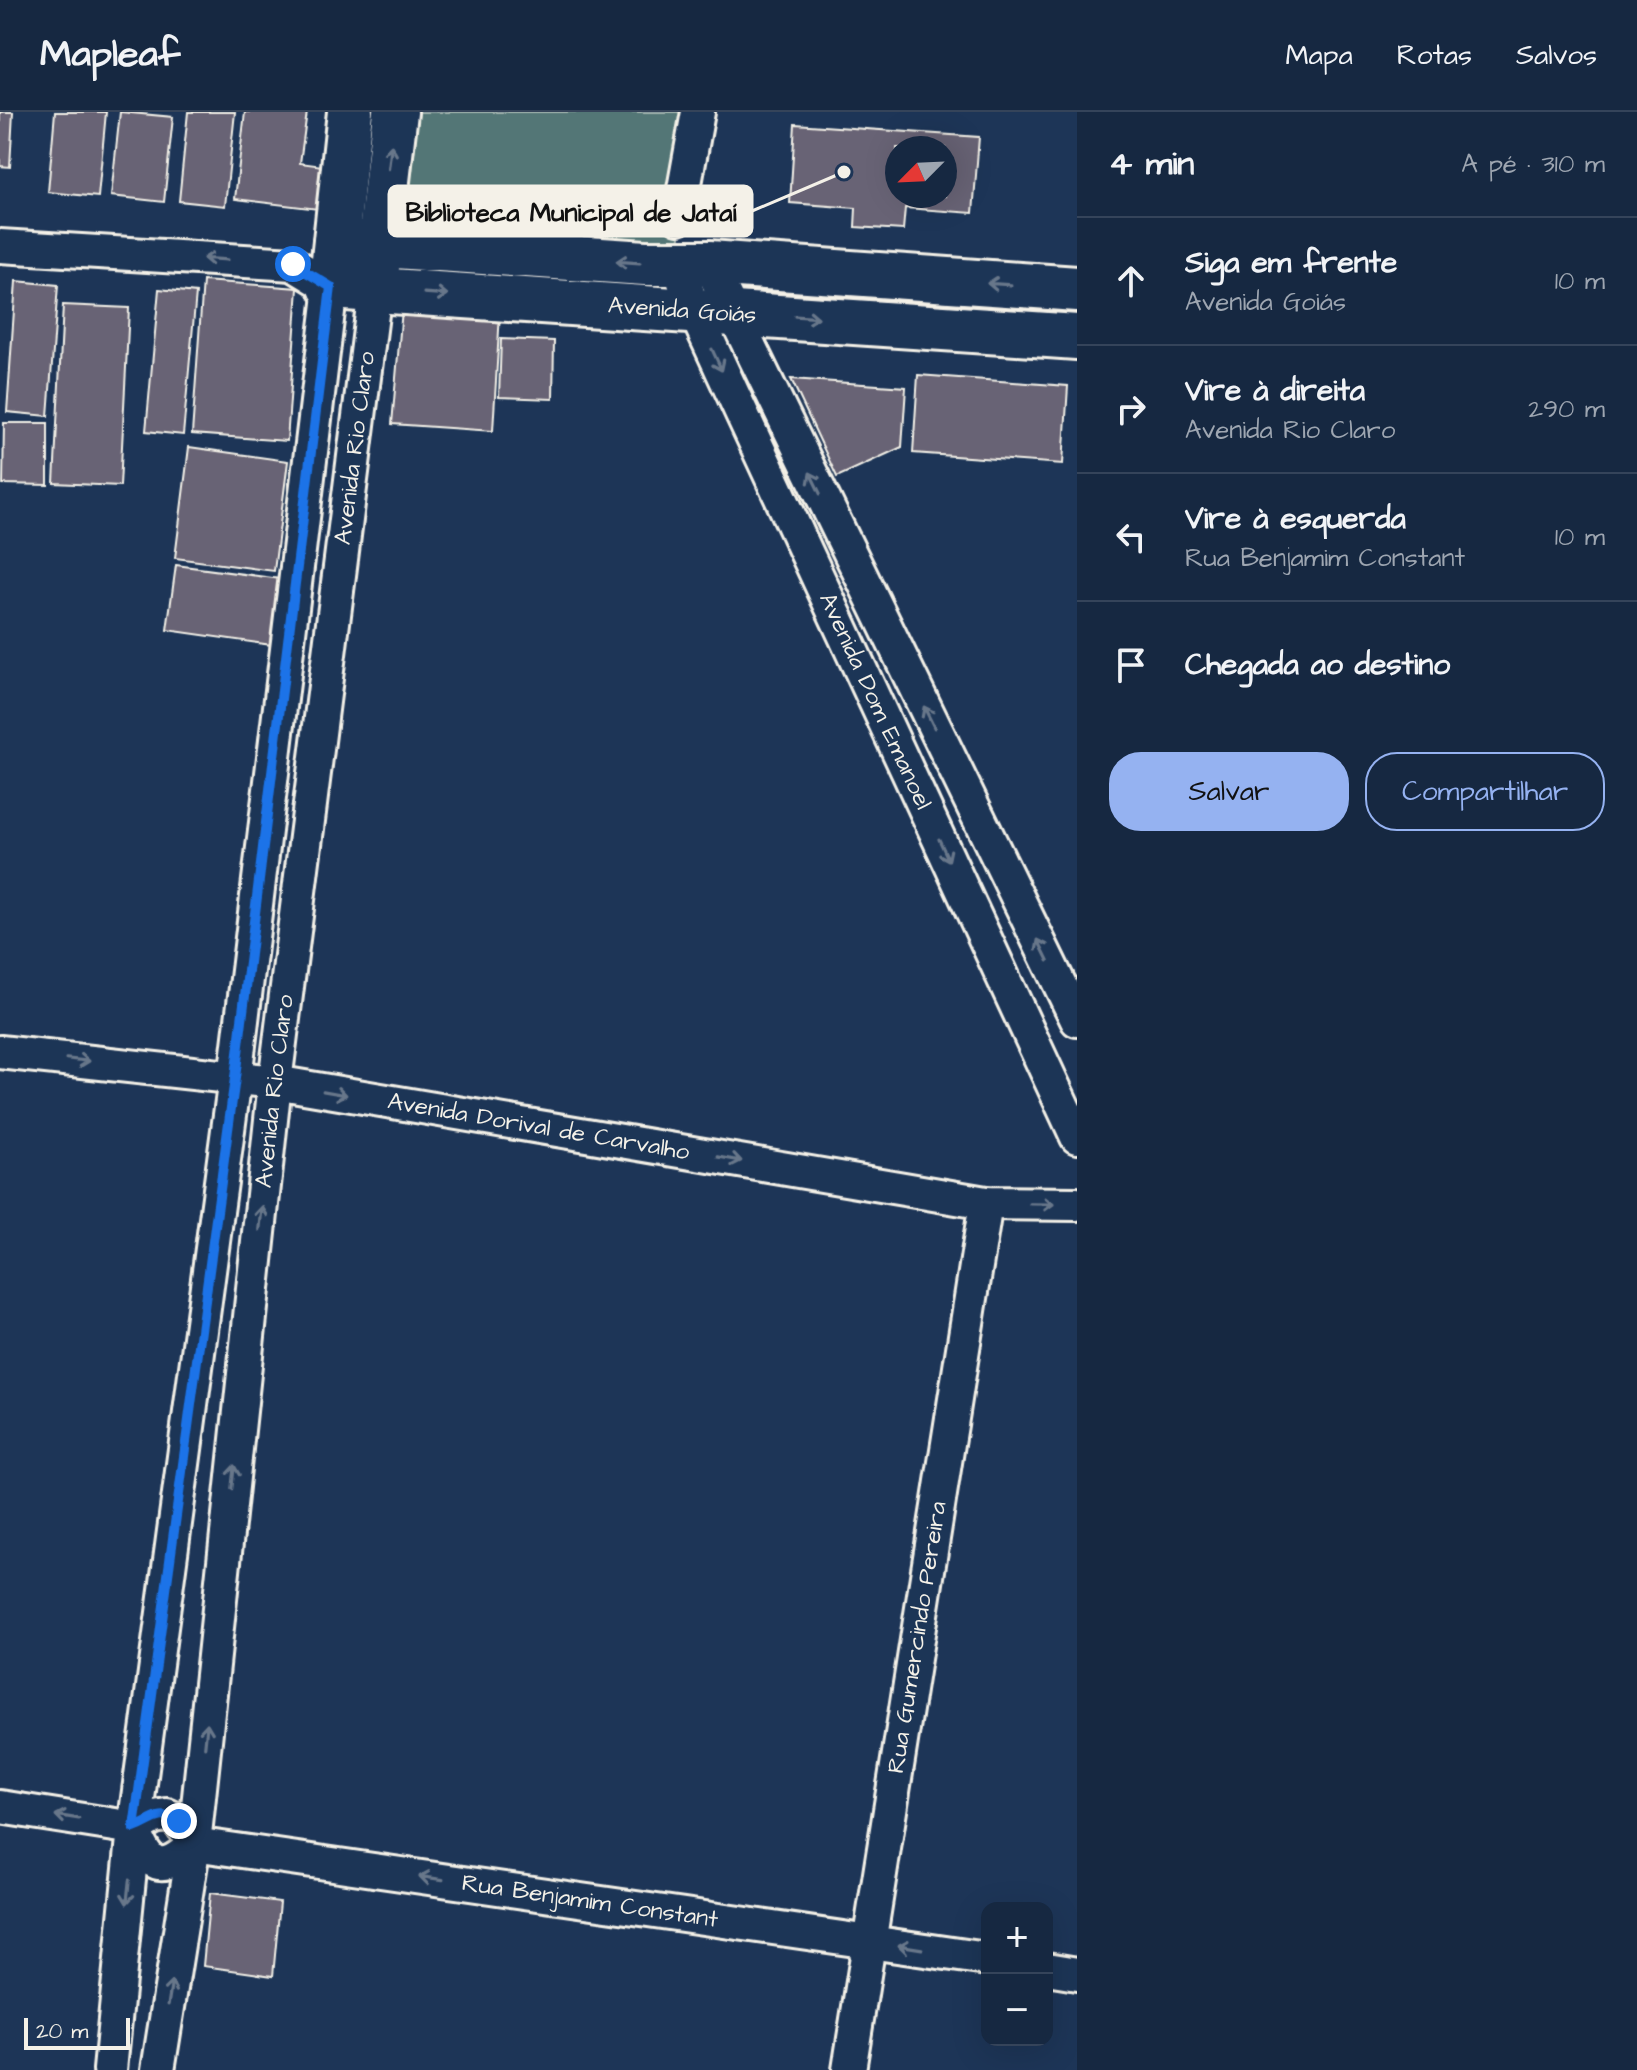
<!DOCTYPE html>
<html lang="pt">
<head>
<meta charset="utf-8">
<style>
  body { margin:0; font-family:"Architects Daughter",sans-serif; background:#1f3048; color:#f1f3f6 }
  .controls { position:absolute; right:24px; bottom:24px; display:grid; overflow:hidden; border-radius:16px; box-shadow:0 8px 32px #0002 }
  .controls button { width:72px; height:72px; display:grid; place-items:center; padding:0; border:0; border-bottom:2px solid #35445a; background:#162841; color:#f1f3f6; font:40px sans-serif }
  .compass { position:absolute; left:885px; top:24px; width:72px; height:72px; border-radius:50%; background:#162841; box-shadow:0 8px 32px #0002; rotate:246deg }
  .scale { position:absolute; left:24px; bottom:20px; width:106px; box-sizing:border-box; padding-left:8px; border:4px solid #f4f1e8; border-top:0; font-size:22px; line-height:28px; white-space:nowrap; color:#f4f1e8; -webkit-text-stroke:6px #1d3557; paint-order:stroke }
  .stop { position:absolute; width:24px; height:24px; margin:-18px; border:6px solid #1a73e8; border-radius:50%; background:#fff }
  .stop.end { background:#1a73e8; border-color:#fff; box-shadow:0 2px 8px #0008 }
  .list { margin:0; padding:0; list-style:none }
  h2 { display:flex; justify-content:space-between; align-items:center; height:104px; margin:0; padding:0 32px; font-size:34px }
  h2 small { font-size:26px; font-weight:400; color:#9ea6b1 }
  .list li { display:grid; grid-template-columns:52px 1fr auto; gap:24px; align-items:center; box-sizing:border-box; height:128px; padding:0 32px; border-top:2px solid #35445a }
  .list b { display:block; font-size:30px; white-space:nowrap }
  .list p { margin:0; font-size:26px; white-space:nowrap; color:#9ea6b1 }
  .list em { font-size:26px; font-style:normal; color:#9ea6b1 }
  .actions { display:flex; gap:16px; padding:24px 32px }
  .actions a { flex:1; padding:18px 0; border:2px solid #95b2f1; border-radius:32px; text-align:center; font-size:28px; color:#95b2f1 }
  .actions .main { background:#95b2f1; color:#111 }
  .icon { flex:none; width:44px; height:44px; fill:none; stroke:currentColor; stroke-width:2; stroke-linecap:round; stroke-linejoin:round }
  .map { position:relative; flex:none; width:1077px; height:1958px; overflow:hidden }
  header { display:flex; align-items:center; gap:48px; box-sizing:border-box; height:112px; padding:0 40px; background:#162841; border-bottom:2px solid #35445a }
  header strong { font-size:38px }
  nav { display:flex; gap:44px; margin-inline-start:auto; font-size:28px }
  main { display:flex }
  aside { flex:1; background:#162841 }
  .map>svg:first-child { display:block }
</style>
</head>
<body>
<header>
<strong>Mapleaf</strong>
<nav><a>Mapa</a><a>Rotas</a><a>Salvos</a></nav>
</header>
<main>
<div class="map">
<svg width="1077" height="1958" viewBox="0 0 1077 1958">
  <rect width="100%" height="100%" fill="#1d3557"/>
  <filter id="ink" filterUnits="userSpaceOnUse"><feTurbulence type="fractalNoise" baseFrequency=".0125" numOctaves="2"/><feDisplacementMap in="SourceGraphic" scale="16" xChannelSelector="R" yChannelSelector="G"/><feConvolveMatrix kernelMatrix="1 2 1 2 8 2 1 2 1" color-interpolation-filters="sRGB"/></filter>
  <g filter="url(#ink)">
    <path fill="#537676" stroke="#a4b4af" stroke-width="2" d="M414,0H698L678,138L401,97Z"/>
    <path fill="#686374" stroke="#f4f1e8" stroke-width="2" fill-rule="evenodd" d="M0,0H13L10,55L0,54Z
      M55,0H106L98,85L48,80Z
      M120,0L173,5L164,90L111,84Z
      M188,0H235L225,94L179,89Z
      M245,0H307L300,51L323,54L318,97L235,87Z
      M795,12L979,25L973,101L905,96L903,118L855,115L856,96L790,91ZM897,36H945V84H897Z
      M16,169L58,173L48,304L7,300Z
      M203,169L298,176L287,329L192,322Z
      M159,177L196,181L183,323L146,319Z
      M63,193L129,196L120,374L54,371Z
      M402,197L500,201L493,319L392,312Z
      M501,227L554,229L553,287L499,285Z
      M918,263L1068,274L1063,352L913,341Z
      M791,267L906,275L902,335L837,365Z
      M4,311H48V373L3,372Z
      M189,335L288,349L274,459L175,446Z
      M176,453L281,467L272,533L167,518Z
      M210,1781L280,1790L273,1864L203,1854Z"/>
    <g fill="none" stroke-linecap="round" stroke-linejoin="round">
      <defs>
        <g id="street">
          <path d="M679,105L698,0"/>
          <path d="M0,134L293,152L331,175L235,966L134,1716L110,1958"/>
          <path id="s1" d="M677,150L694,198L1077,1025"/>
          <path d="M709,151L1077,908"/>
          <path id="s2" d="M0,940L275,970L986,1091L1077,1092"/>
          <path d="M0,1695L134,1716L154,1705L167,1703L179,1709L194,1732"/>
          <path d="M134,1716C147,1756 163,1763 194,1732"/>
          <path id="s3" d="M194,1732L987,1847"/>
          <path d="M1047,1857L1077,1862"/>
          <path id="s4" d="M158,1958L194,1732L275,970L375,178"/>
          <path id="s5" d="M849,1958L986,1091"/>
        </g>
        <g id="secondary">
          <path id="s6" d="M350,0L331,175L1077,225"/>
          <path d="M336,130L645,151H709L1077,177"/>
          <path d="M376,163L395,0"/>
        </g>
      </defs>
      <use href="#street" stroke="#f4f1e8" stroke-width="38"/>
      <use href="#secondary" stroke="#f4f1e8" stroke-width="50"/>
      <use href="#street" stroke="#1d3557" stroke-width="32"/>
      <use href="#secondary" stroke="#1d3557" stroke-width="44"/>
    </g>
    <defs><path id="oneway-shaft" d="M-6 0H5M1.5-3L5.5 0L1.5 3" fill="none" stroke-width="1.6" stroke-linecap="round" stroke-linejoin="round" transform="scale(2)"/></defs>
    <g stroke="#68778a">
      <use href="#oneway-shaft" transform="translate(390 45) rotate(-83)"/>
      <use href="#oneway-shaft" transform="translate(215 147) rotate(-176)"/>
      <use href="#oneway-shaft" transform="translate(628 150) rotate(-176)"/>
      <use href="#oneway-shaft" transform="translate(999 172) rotate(-176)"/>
      <use href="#oneway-shaft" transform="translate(436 182) rotate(4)"/>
      <use href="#oneway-shaft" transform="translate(807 205) rotate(4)"/>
      <use href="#oneway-shaft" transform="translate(717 248) rotate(65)"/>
      <use href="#oneway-shaft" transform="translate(815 371) rotate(-116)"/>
      <use href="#oneway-shaft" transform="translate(929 605) rotate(-116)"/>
      <use href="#oneway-shaft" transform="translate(944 738) rotate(65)"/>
      <use href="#oneway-shaft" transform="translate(1043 838) rotate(-116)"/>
      <use href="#oneway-shaft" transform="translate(78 948) rotate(6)"/>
      <use href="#oneway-shaft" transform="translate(335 981) rotate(10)"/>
      <use href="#oneway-shaft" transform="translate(730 1047) rotate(10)"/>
      <use href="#oneway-shaft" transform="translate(1042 1092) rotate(1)"/>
      <use href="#oneway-shaft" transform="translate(261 1106) rotate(-84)"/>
      <use href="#oneway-shaft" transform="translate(233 1365) rotate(-84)"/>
      <use href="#oneway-shaft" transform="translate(206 1623) rotate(-84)"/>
      <use href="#oneway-shaft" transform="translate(67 1705) rotate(-171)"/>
      <use href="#oneway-shaft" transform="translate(431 1766) rotate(-172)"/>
      <use href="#oneway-shaft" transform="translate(128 1780) rotate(96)"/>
      <use href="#oneway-shaft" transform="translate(910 1835) rotate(-171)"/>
      <use href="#oneway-shaft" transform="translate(170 1881) rotate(-81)"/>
    </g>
  </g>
  <g fill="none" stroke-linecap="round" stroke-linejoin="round" filter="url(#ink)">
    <path stroke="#1a73e8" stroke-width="10" d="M179,1709C157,1698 154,1709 134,1716L235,966L331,175L293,152"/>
  </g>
  <g text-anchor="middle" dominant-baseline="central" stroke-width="6" stroke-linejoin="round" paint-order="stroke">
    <g font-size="24" fill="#f4f1e8" stroke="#1d3557">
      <text stroke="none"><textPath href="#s6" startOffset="528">Avenida Goiás</textPath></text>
      <text stroke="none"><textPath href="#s4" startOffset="1634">Avenida Rio Claro</textPath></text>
      <text stroke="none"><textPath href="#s1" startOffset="482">Avenida Dom Emanoel</textPath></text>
      <text stroke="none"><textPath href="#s4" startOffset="986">Avenida Rio Claro</textPath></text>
      <text stroke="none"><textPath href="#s2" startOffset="544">Avenida Dorival de Carvalho</textPath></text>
      <text stroke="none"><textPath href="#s5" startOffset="438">Rua Gumercindo Pereira</textPath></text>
      <text stroke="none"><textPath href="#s3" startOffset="400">Rua Benjamim Constant</textPath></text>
    </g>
  </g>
  <path fill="none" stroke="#f4f1e8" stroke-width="3" d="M844 60L752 99"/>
  <circle fill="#f4f1e8" stroke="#1d3557" stroke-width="3" cx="844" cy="60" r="8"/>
  <rect fill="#f4f1e8" stroke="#f4f1e8" stroke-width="3" x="389" y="74" width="363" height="50" rx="8"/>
  <g font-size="26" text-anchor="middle" font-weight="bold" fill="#111">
    <text x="571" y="109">Biblioteca Municipal de Jataí</text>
  </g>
</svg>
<div class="controls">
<button>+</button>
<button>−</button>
</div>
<svg class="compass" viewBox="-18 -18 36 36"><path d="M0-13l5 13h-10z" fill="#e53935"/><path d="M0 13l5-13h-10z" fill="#9ea6b1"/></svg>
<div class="scale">20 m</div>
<div class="stop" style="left:293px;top:152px"></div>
<div class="stop end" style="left:179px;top:1709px"></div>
</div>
<aside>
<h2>4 min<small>A pé · 310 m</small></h2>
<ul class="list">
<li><svg class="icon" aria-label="ahead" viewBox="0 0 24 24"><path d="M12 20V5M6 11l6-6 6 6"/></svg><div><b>Siga em frente</b><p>Avenida Goiás</p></div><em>10 m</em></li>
<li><svg class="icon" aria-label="right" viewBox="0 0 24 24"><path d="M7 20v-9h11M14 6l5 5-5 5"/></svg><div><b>Vire à direita</b><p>Avenida Rio Claro</p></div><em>290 m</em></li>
<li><svg class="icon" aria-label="left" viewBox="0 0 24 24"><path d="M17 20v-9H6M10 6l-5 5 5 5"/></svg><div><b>Vire à esquerda</b><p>Rua Benjamim Constant</p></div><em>10 m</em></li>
<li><svg class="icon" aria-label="arrive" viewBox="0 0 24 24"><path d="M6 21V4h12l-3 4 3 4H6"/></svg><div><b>Chegada ao destino</b></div></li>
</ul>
<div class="actions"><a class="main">Salvar</a><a>Compartilhar</a></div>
</aside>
</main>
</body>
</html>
